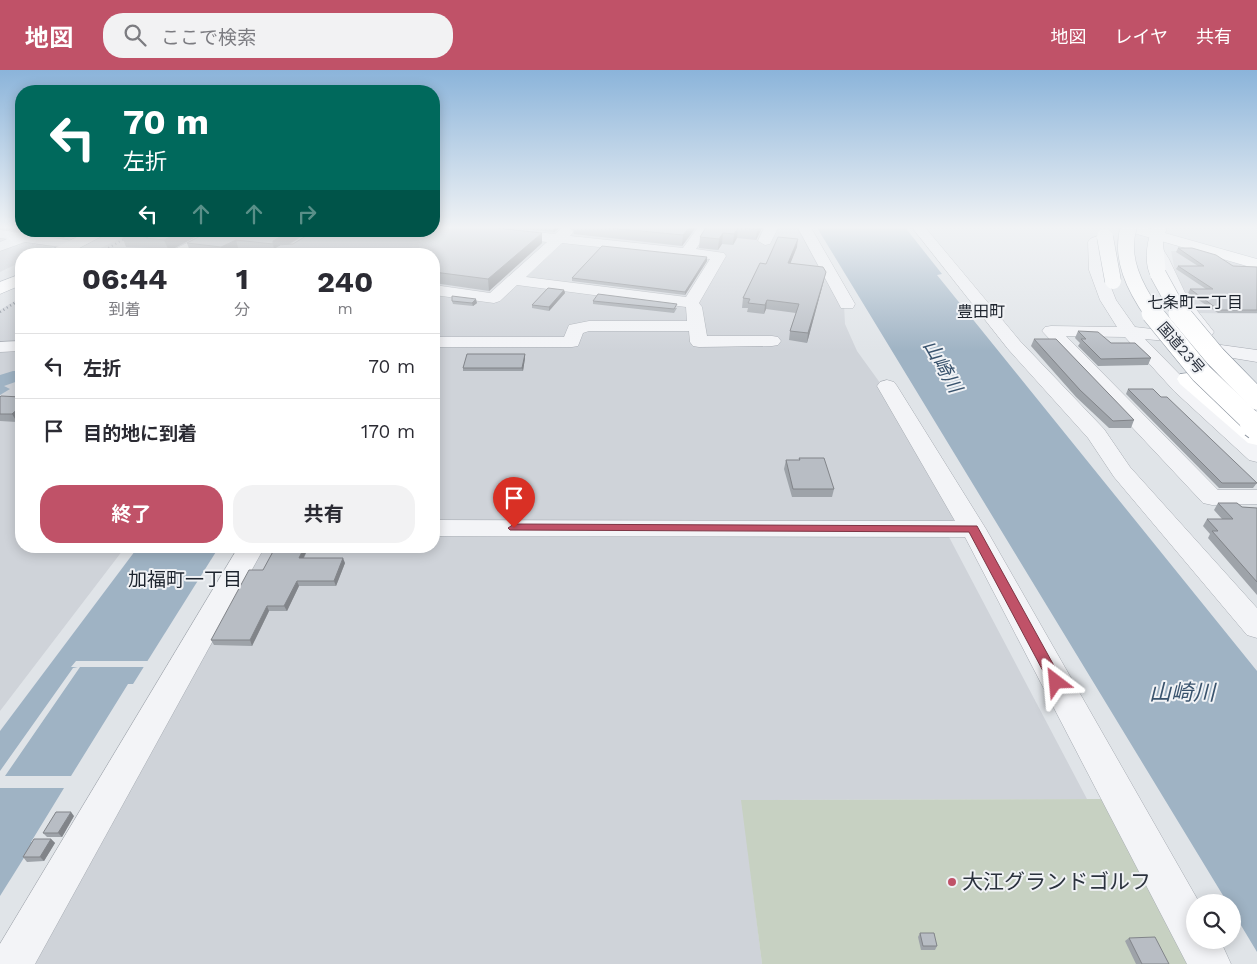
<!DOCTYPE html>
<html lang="ja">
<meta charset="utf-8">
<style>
:root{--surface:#fff;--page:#f2f2f3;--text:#2b2b33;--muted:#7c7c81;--line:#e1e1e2;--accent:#c05268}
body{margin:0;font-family:"Work Sans","Noto Sans JP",sans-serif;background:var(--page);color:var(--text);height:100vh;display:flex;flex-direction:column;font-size:19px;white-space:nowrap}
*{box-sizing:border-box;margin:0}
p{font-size:16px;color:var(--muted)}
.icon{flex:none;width:28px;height:28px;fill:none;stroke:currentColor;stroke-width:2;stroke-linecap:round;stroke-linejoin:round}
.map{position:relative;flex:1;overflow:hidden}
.panel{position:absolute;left:15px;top:178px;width:425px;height:305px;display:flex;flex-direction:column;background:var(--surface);border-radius:20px;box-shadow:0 2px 12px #0003}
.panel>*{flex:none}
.banner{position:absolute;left:15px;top:15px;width:425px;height:152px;border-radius:20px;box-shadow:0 2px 12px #0003;background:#00695c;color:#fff;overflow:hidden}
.fabs{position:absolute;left:1186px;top:824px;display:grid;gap:10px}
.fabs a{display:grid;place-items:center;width:55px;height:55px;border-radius:50%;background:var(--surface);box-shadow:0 2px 12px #0003;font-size:25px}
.pin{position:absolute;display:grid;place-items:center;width:42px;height:42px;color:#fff;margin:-51px -21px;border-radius:50% 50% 50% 0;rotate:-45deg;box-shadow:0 0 5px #0007}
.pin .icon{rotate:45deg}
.me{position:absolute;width:55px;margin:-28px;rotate:331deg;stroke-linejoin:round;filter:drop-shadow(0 0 4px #0008)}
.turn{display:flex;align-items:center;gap:18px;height:105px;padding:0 25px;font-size:22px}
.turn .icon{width:65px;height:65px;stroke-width:2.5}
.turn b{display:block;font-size:35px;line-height:42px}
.lanes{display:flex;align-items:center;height:48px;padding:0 25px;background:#0003;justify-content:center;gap:25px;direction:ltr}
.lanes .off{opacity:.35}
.eta{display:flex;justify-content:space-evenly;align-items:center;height:85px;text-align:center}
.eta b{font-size:30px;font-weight:700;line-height:35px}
.action{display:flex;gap:10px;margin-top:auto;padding:10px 25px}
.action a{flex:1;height:58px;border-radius:20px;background:var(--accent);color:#fff;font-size:20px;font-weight:700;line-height:58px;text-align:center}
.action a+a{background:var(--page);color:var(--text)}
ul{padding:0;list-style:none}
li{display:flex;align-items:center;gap:15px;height:65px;padding:0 25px;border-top:1px solid var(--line)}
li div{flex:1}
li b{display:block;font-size:19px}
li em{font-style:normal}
header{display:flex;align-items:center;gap:30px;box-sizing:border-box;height:70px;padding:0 25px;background:var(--accent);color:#fff}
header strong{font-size:24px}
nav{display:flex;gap:28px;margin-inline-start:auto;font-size:18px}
.search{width:350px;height:45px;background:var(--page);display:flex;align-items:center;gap:12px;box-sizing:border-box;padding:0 18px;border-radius:20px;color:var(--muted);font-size:19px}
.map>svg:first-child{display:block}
</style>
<header>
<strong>地図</strong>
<div class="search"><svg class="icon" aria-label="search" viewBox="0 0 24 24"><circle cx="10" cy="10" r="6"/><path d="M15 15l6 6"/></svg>ここで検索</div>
<nav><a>地図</a><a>レイヤ</a><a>共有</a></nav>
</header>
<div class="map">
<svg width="1257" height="894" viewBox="0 0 1257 894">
<rect width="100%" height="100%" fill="#e0e4e8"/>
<g fill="#cfd3d9">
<path d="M0,156L21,161H86L38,184H21V192L0,202Z"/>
<path d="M434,156H800L844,235L845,254L857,281L883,317L955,448L950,455L434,452V184H89L134,161H434Z"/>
<path d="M1171,181H1207L1257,197V244L1199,243L1184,220L1175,201Z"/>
<path d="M21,227V476H126L0,641V240Z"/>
<path d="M434,465L949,467L1087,729L742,730L762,894H32L263,476H434Z"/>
</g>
<path fill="#c7d1c2" d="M1107,729L1197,894H762L741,730Z"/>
<g fill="#9fb3c4">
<path d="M816,156H904L942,204L937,205L1257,601V882L1233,842L1232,832H1227Z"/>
<path d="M13,301H21V310L4,316L10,319L0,325V305Z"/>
<path d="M138,477H219L0,826V661Z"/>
</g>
<path fill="#e0e4e8" d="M76,591H150L147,597H80L5,706H71L128,614H136L37,771L31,772L64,718H0V701L73,598L78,597H71Z"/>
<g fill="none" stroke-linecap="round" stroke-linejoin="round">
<defs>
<g id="minor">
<path d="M434,156H474L555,164L562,158L567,157L574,161L570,166L683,178L699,156H711L696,179L724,183L726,186L699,233L702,237L707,266H772L778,267L781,271L778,275L772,276L699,277L693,276L690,272L689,261H589L583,263L578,276L572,277H434V267H564L569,255L589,251H687L686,237L517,215L500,231L494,233L434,225V215L490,223L547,172L440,160L435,159ZM562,173L710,189L686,227L526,207Z"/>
<path d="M765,156H779L770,174L765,175L758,171Z"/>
<path d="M797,156H810L855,234L853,238H841L839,234Z"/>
<path d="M911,156H924L1020,271L1104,359L1130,397L1257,538V568L1247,565L1114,407L1088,368L1008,279Z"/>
<path d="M0,160L74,171L79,172L81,175L79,178L74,179L25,172L0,181V172L7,169L0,168Z"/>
<path d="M211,161H229L188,184H169L171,181Z"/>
<path d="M1105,163L1112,167L1102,174L1104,200L1116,230L1135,257L1195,264L1198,268L1195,272L1189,273L1145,269L1188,313L1257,373V392L1249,390L1174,321L1125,267L1066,266L1218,420H1257V434L1212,435L1203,433L1042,261L1045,257L1051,256L1117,257L1100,230L1089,200L1088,172L1090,169Z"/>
<path d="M1156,175L1161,176L1169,189L1188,229L1214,262L1211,266L1205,267L1199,266L1172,229L1149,179L1151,176Z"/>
<path d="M21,271V281L0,282V272Z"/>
<path d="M1221,275L1257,280V292L1215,285L1212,281L1215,277Z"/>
<path d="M887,310L894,312L897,316L986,459L1199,832H1195V870H1220L1231,894H1187L965,467L434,466V450L955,451L877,316L880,312Z"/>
<path d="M239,476H265L35,894H0V874Z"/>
</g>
<g id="major">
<path d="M1118,156H1140L1257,189V199L1120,159Z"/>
<path d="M89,161H108L106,164L68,184H47L49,181Z"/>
<path d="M21,204V215L0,224V212Z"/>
</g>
<g id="highway">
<path d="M1153,156H1167L1163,173L1166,204L1164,208H1152C1143,194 1147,170 1153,156Z"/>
<path d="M1188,303L1196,304L1257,357V375L1248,373L1180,314L1177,309L1180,304Z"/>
</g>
</defs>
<use href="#minor" stroke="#a6abb2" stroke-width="1"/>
<use href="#major" stroke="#a1a9b2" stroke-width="1"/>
<use href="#highway" stroke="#89929d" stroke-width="1"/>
<use href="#minor" fill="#f3f4f7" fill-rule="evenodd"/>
<use href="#major" fill="#fff" fill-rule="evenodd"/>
<use href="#highway" fill="#fff" fill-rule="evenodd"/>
<g stroke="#7c8490" stroke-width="2.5" stroke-dasharray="1 3" stroke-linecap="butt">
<path d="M98,184L138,161"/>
<path d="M0,242L21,229"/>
</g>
<defs>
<g id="highway-bridge-far2">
<path d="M1129,156C1119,188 1135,218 1153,244"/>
<path d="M1105,167L1113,211"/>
<path d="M1158,204L1180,244"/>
</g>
<g id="highway-bridge-far1">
<path d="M1152,243L1201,303L1255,355"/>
<path d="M1179,243L1215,286L1257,329"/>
</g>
<path id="highway-bridge" d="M1253,354L1257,357"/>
</defs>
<use href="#highway-bridge-far2" stroke="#89929d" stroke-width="17" stroke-linecap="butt"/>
<use href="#highway-bridge-far1" stroke="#89929d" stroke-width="22" stroke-linecap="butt"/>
<use href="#highway-bridge" stroke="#89929d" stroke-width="28" stroke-linecap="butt"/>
<use href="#highway-bridge-far2" stroke="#fff" stroke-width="16"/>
<use href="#highway-bridge-far1" stroke="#fff" stroke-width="21"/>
<use href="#highway-bridge" stroke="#fff" stroke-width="26"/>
</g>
<g fill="#9ea3a9">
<path d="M0,156H21V161H78L63,168L0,159Z"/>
<path d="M489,156H565L561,157L554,162Z"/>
<path d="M567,156H697L682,176L574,164L573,159Z"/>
<path d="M707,156H763L756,170L737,168L733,175L722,174L718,180L699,178L700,167Z"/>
<path d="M130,161H207L169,181L150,179V178L126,177L122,166Z"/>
<path d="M210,161H310L289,175L542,173L489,221L434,213V214V184H263L239,181L233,184H191L187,173Z"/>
<path d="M797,177L790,193L824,210L807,273L789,270L790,261L796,243L766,239L764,244L747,242L748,238H742L743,228L766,194Z"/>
<path d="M1178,178L1233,196L1257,197V243H1218L1188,223L1190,219H1206L1176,199L1178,196H1198L1176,182Z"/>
<path d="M707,191L685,225L572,211V208Z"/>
<path d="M564,220L565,223L549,241L532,238V235Z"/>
<path d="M452,231L477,233L473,236L453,234Z"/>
<path d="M593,231L677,238L674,243L593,234Z"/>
<path d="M1078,261L1111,273L1151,288L1148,295L1098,296L1078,276L1080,273L1075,268Z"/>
<path d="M1034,269L1134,350L1131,358H1109L1076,327L1031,276Z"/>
<path d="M525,284V288L523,301H463V298Z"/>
<path d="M1128,319L1257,413L1253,418H1219L1126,324Z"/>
<path d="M0,327H21L17,352L0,351Z"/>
<path d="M799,388L834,419L832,427H792L784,399L786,390H799Z"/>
<path d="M1218,433L1242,437L1257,438V525L1208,468L1210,464L1203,456L1207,449H1222L1214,440Z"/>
<path d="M276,476H309L304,488L345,493L336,516H299L287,541H269L252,576L214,575L211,570L263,500Z"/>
<path d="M74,746L62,767H47L43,763Z"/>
<path d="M51,769L55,773L44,791L27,792L23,787Z"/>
<path d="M920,863L937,876L935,880H921L918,867Z"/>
<path d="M1129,868L1169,894H1136L1125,871Z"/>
</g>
<g fill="#818489">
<path d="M554,156H565L561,157L554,162Z"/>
<path d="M690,156H697L682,176L683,165Z"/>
<path d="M759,156H763L756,170L757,159Z"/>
<path d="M738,158L737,168L733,175L734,164Z"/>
<path d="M60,161H78L63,168Z"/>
<path d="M182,161H207L169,181L164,170Z"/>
<path d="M290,161H310L281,179L280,175H277L279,181L275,184L273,174V171Z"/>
<path d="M542,163V173L489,221L488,209Z"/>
<path d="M723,163L722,174L718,180L719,169Z"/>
<path d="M798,169L797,177L787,202L788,193Z"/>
<path d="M236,170L239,181L233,184H223L221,177Z"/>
<path d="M707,187V191L685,225V222Z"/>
<path d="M826,202L824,210L807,273L808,263Z"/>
<path d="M564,220L565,223L549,241V237Z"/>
<path d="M476,229L477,233L473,236L472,233Z"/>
<path d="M767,230L766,239L764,244L765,235Z"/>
<path d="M525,284V288L523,301L522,298Z"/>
<path d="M21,336V348L17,352L12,344Z"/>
<path d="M305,476H309L301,493L299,488Z"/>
<path d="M343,488L345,493L336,516L334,511Z"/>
<path d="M297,511L299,516L287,541L284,536Z"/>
<path d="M267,536L269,541L252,576L250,570Z"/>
<path d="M71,742L74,746L62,767L58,763Z"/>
<path d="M51,769L55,773L44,791L40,787Z"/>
</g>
<g fill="#b8bdc4" stroke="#818489">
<path d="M434,156H477L542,163L488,209L434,202V184H264L280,175H277L293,174L314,161H434Z"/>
<path d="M589,156H690L683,165Z"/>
<path d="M707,156H759L757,159L738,158L734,164L723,163L719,169L700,167Z"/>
<path d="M130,161H182L164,170L146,168L148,167L122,166Z"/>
<path d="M210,161H290L273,171V174L236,170L221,177L187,173Z"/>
<path d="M778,167L798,169L788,193L823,197L826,202L808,263L790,261L799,234L767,230L765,235L748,233L750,229L743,228L760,193L766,194Z"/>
<path d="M602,176L707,187L685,222L572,208Z"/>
<path d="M1178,178H1192L1216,185L1233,196L1257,197V240H1219L1190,219H1213L1178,196H1204Z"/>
<path d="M548,218L564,220L549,237L532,235Z"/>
<path d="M598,224L677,234L674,239L593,231Z"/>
<path d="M452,226L476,229L472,233L452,231Z"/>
<path d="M1078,261L1098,262L1111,273H1135L1151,288L1101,289L1081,269H1086Z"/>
<path d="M1034,269H1056L1134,350L1113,351L1080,320Z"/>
<path d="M467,284H525L522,298H463Z"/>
<path d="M1128,319H1153L1161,327H1167L1257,413H1222Z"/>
<path d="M1,326L21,327V336L12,344H0V327Z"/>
<path d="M799,388H824L834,419H793L786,390H800Z"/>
<path d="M1218,433H1237L1242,437L1257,438V512L1212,461H1218L1207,449H1233Z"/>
<path d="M276,476H305L299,488H343L334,511H297L284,536H267L250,570H211L249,500H263Z"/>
<path d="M56,742H71L58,763H43Z"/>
<path d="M34,769H51L40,787H23Z"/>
<path d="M920,863H934L937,876H923Z"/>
<path d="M1155,867L1169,894H1142L1129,868Z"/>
</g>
<linearGradient id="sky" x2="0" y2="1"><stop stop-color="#8bb4da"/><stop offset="0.56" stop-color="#f1f3f5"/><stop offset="1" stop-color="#f1f3f5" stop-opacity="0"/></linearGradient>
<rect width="1257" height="281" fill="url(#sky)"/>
<path fill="#c05268" stroke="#7d3544" d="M514,454L977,456L1063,612L1061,616L1056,618L1051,616L969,462L510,460L508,458Z"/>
<circle fill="#c05268" stroke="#f0f2f5" stroke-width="2" cx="952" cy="812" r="5"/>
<g text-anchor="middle" stroke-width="4" stroke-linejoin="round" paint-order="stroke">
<g font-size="15" fill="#2b323e" stroke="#f0f2f5">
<text transform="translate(1181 278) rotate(49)" y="5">国道23号</text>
</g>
<g font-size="16" fill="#1d242e" stroke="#f0f2f5">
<text x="1195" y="238">七条町二丁目</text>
</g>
<g font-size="16" fill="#1d242e" stroke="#f0f2f5">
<text x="981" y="247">豊田町</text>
</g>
<g font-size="19" font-style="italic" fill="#39536d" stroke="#f0f2f5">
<text transform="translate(943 296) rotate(60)" y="7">山崎川</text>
</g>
<g font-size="19" fill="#1d242e" stroke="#f0f2f5">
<text x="185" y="516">加福町一丁目</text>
</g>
<g font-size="21" fill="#2b323e" stroke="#f0f2f5" text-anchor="start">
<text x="962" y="819">大江グランドゴルフ</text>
</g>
<g font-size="22" font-style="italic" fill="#39536d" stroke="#f0f2f5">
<text x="1182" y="630">山崎川</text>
</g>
</g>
</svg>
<div class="fabs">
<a><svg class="icon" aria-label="search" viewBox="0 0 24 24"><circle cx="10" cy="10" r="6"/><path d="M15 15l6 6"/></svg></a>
</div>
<div class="pin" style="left:514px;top:458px;background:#d93025"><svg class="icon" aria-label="arrive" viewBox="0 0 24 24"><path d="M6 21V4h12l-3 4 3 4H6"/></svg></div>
<svg class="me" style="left:1056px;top:612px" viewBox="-20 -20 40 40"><path d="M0-17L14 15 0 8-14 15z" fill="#c05268" stroke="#fff" stroke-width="4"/></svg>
<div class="banner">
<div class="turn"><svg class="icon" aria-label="left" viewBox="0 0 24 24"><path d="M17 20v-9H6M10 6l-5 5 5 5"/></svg><div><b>70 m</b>左折</div></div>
<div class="lanes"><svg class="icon" aria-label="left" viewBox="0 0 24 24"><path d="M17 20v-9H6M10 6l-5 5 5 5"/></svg><svg class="icon off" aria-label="ahead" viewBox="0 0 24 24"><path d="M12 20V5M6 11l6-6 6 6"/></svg><svg class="icon off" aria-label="ahead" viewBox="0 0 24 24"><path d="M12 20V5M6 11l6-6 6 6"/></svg><svg class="icon off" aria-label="right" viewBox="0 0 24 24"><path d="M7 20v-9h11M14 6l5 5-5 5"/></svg></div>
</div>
<section class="panel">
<div class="eta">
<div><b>06:44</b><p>到着</p></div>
<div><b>1</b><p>分</p></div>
<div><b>240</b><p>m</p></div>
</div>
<ul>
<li><svg class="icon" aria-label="left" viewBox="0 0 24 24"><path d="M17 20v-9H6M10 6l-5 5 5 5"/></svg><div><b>左折</b></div><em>70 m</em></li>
<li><svg class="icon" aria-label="arrive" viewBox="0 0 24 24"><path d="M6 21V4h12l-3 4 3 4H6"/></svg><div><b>目的地に到着</b></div><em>170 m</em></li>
</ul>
<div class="action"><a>終了</a><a>共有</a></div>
</section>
</div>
